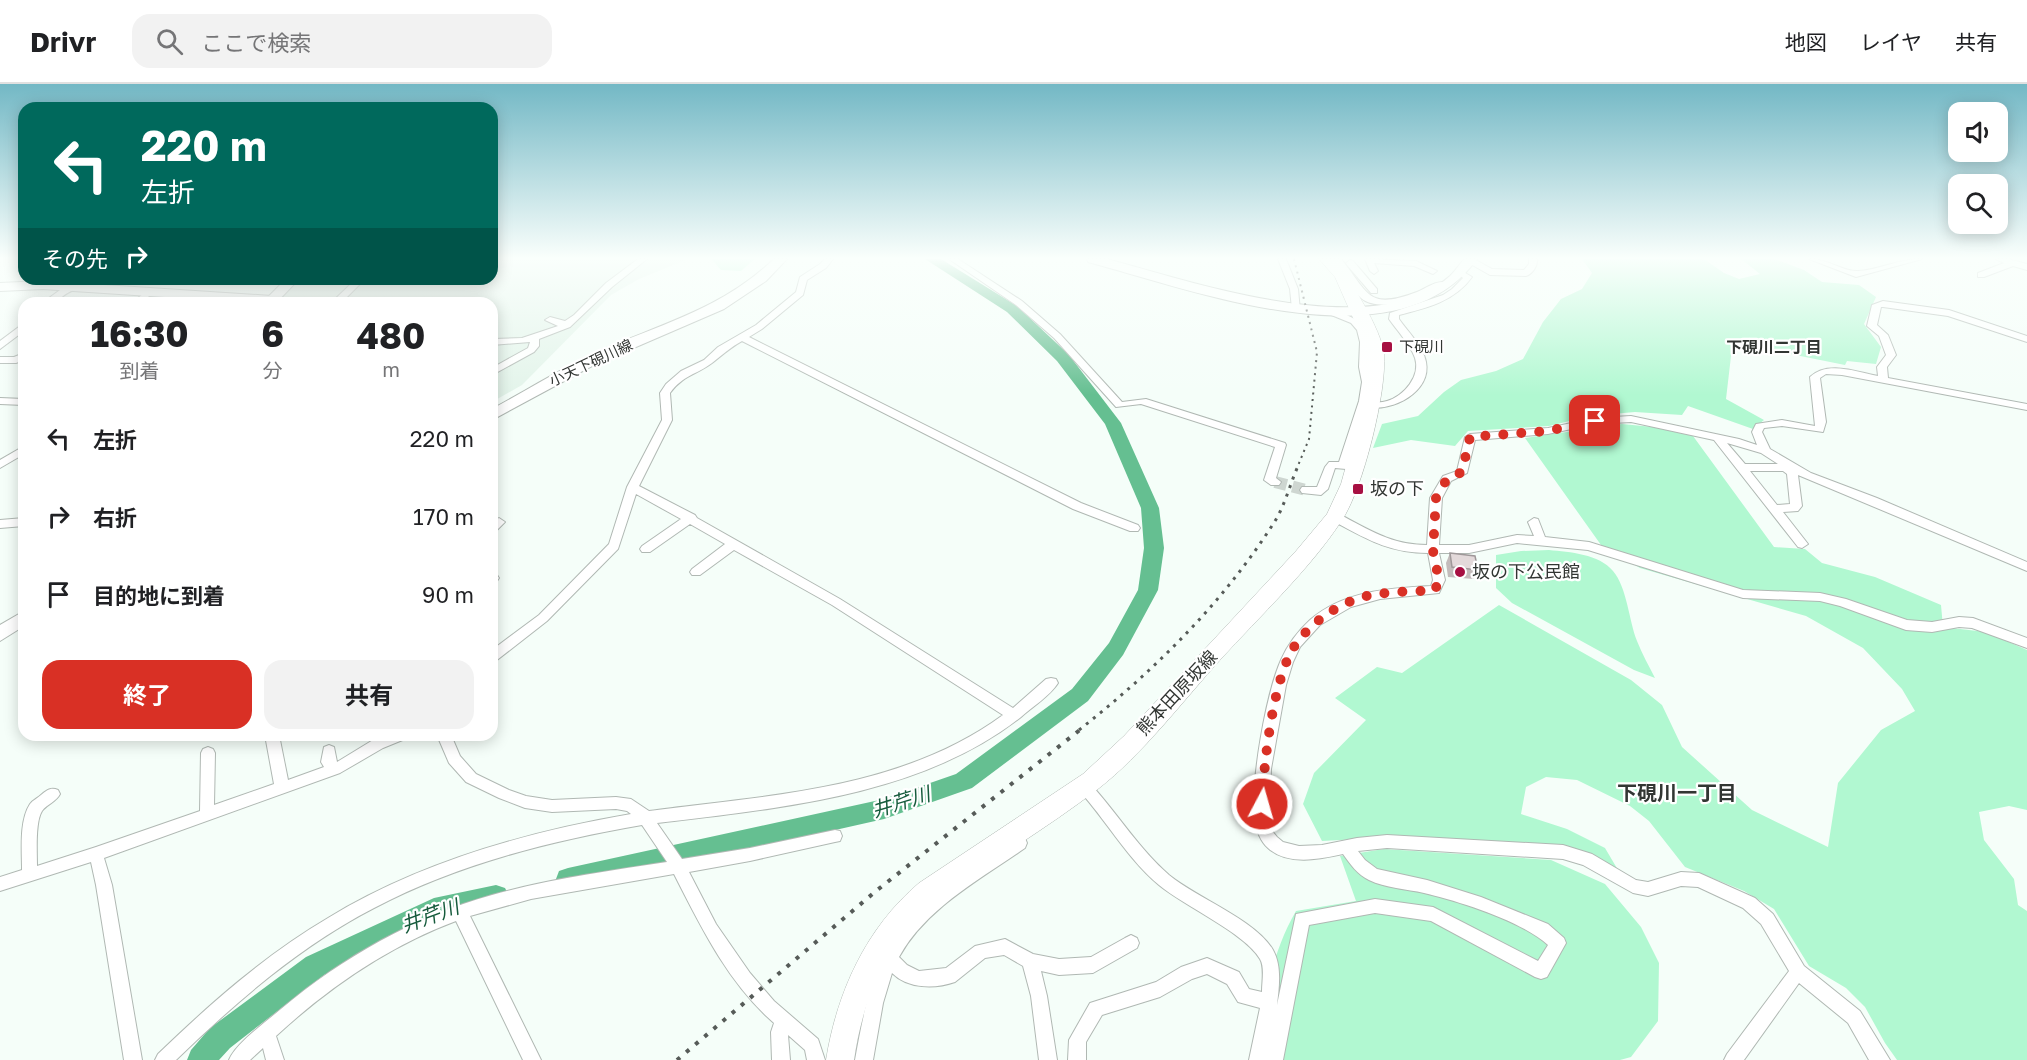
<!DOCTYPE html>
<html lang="ja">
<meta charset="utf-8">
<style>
:root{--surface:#fff;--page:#f2f2f2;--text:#202124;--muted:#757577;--line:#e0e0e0;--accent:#d93025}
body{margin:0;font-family:"Golos Text","Noto Sans JP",sans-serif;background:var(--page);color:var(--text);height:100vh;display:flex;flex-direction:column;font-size:22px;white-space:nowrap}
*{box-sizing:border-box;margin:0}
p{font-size:20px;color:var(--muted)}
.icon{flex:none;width:33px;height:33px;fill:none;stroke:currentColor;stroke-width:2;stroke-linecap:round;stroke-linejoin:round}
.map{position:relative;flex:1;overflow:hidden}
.sheet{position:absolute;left:18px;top:213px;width:480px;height:444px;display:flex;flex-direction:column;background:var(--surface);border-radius:18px;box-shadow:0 3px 15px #0003}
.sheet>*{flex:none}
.banner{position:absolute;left:18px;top:18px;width:480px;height:183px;border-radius:18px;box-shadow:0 3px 15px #0003;background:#00695c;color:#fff;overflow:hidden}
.fabs{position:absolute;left:1948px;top:18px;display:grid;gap:12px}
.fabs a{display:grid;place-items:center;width:60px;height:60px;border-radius:12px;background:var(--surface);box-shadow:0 3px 15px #0003;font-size:30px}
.pin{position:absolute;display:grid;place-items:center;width:51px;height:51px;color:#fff;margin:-26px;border-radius:12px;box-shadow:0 3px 9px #0006}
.me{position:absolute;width:66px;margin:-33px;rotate:6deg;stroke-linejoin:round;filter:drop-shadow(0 0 4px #0008)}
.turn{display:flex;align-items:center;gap:21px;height:126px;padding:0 24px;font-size:27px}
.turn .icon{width:78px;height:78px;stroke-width:2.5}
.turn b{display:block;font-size:42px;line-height:51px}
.then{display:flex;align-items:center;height:57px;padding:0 24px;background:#0003;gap:12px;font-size:22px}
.eta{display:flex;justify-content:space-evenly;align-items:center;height:102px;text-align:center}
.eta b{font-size:36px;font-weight:700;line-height:42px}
.action{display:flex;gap:12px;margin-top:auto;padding:12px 24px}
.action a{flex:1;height:69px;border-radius:18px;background:var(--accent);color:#fff;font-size:24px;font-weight:700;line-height:69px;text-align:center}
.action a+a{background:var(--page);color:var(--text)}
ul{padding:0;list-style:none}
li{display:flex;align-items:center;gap:18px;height:78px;padding:0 24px}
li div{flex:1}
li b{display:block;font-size:22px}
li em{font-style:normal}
header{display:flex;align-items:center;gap:36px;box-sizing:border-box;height:84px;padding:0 30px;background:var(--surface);border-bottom:2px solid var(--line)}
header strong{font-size:28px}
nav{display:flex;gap:33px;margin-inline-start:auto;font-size:21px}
.search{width:420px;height:54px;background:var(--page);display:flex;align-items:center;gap:15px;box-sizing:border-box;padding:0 21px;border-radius:18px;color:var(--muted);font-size:22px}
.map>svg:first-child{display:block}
</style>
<header>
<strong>Drivr</strong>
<div class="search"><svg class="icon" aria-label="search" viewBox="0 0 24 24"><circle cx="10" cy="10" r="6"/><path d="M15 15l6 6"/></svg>ここで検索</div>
<nav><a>地図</a><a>レイヤ</a><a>共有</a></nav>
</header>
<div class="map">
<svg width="2027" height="976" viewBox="0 0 2027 976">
<rect width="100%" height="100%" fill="#f5fef9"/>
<path fill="#e3f4ea" d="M492,175H688L639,195L611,211L522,301L492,318V219H275L299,195H492Z"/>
<g fill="#b1f8d1">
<path d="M711,175H755L741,187L721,186Z"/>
<path d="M1582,175H1704L1724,189L1739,195L1760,190L1741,175H1775L1804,186L1822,198L1859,201L1876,213L1864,240L1881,263L1876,280L1847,277L1845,281L1765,265L1733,255L1726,315L1764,336L1753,345L1688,322L1682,331L1635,328L1590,332L1549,342L1468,347L1455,362L1411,356L1373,364L1382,340L1418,332L1444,308L1461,296L1496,287L1523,275L1543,238L1561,215L1582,205L1592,189Z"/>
<path d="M1622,340L1653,343L1693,352L1774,463L1805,465L1822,479L1875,493L1941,521L1943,543L1986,548L2027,566V726L2009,722L1979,728L1984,756L2014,795L2018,821L2027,827V976H1897L1885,959L1865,923L1846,904L1809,882L1774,825L1744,807L1685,783L1649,737L1630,722L1577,696L1546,693L1526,703L1521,730L1567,745L1605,764L1618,786L1593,773L1398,753L1322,757L1303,720L1314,689L1366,636L1335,614L1377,583L1402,589L1499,521L1631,596L1662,621L1682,663L1752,726L1828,763L1838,699L1881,646L1915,627L1902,605L1863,564L1806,532L1640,484L1601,461L1525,354Z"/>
<path d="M1549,466C1570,468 1599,470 1613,487C1627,503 1629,537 1637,557C1642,570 1649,582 1655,594L1634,586L1512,519L1496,504V471L1521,467Z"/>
<path d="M1384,765L1551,776L1605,800L1641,843L1659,879L1658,937L1631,973L1620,976H1251C1263,927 1270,871 1296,827L1356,817L1340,772Z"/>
</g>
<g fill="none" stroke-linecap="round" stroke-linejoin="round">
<g fill="#65bf91" fill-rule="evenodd">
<path d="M925,175H941L1017,222L1069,271L1121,339L1159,424L1164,464L1158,506L1123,571L1088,617L972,704L884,735L568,806L559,803L556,795L559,787L568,784L884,715L956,690L1072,605L1109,559L1138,506L1144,464L1141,424L1105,340L1057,277L1007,228Z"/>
<path d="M496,801L505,804L509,812L505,820L437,837L324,891L230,964L219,976H187L191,966L210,944L306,873L434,814Z"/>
</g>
<path stroke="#ced6d1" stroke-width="12" stroke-dasharray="12 6" stroke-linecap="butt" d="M1275,398L1306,406"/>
<defs>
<g id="minor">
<path d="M638,175H647L612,203L570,243L539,255V262L534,268L492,291V284L528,264L530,258L492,261V255L522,254L558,242L545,236L550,233L565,237L574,231L606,199Z"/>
<path d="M825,175H833L826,184L807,196L803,211L762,245L749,253L1081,419L1138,441L1140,444L1138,447H1130L1073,425L742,257C731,263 722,271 712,279C696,291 683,291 670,309L672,336L639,402L695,431L697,434L840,515L1013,624L1046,595L1051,594L1056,595L1058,599C1050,612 1032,623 1021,633C921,712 780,724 657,739L682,775L750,764L835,746L840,747L842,752L840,757L835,758L750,777L689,788L716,840L750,889L774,917L818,955L825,976H807L805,966L788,951L790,976H772L771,948L774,939C728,899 701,843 674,790L531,815L470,832L541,976H523L456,837C389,862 328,904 276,952L284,976H266L263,964L250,976H229C236,959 266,938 281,925C343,873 414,833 492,811C549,795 608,787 667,778L642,741C550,757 458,780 374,824C300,862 236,918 176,976H155L158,970C210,920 265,871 328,834C420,778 526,748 631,730L627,727L616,725L552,728L525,724L499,714L466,698L449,679L437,651H451L460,672L476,690L509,706L526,712L552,716L616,713L631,715L649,727C769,711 901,706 1003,631L832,521L734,466L700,491H692L690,488L692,485L725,460L690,440L650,468H642L640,465L642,462L681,435L636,410L618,465L547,537L497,576L492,578V566L539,531L609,460L627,403L662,336L660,309L666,300L681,287L704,276L718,263L756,241L796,208L800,193L820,180Z"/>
<path d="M949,175H958L1022,217L1060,250L1122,318L1146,315L1285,359L1286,361L1276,394L1281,398L1279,401H1271L1264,396L1275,363L1141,320L1116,323L1054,254L1016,221Z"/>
<path d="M1278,175H1286L1298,205L1300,227L1297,228L1292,225L1290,205Z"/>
<path d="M1333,175H1341C1369,209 1367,227 1417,208C1426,204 1435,197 1444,198L1445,200C1429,214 1379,230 1361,214C1349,204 1342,187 1333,175Z"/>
<path d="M1365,175L1416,177L1437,187L1433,190L1414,182L1374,179L1378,187L1374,190L1370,187Z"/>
<path d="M1467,175H1474L1492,185L1524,186L1529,180V175H1537C1538,181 1533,190 1526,192L1490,191L1467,178Z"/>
<path d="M1809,175C1827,174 1843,188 1858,187C1880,186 1900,174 1922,175L1856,193Z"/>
<path d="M1996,175H2008L2027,180V186L2013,182L1984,193H1978V189L2004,179Z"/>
<path d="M1350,176L1353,177L1377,205V209H1371L1347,181L1346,179Z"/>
<path d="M1462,187L1472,193C1455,217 1427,224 1399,231V235C1408,248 1423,262 1426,278C1432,308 1392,328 1367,323L1358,354L1365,357L1364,359L1356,361L1346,385L1335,384L1328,405L1321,411L1302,409L1300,406L1302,403H1317L1325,383L1329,378H1339L1359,317L1362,298L1359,283L1360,258L1357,246L1351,239L1324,228V224C1330,223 1335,226 1342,229C1372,241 1368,252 1369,281C1370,297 1372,301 1369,319C1375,318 1381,319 1387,317C1404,312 1421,292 1415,274C1410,260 1398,248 1389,235L1390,229L1443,211L1452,205L1463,194L1458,190Z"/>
<path d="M82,195H92L80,205C64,206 62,219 42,219L67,201L74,202Z"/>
<path d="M356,195H365L341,219H331Z"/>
<path d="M150,204L154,207L142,219H132Z"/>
<path d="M272,213L308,216L313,219L269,218L267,216Z"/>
<path d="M1883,217L1949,226L2027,252V258L1948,232L1883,223H1881L1877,241L1888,251L1896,271L1887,283L1888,294L2027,320V326L1842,291L1826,290L1820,294L1826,338L1823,348L1782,342L1764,344L1762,348L1770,365L1811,389L1877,414L2027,478V487L1798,391L1802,422L1798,427L1783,428L1808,460L1802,464L1798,463L1714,356L1631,338L1595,340L1548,350L1475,356L1467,389L1451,397L1442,414L1439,461H1469L1517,451L1534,452L1528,438L1534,434L1538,435L1545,453L1589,458L1743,506L1820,509L1846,515L1907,536L1932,538L1959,533L1973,534L2027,554V564L1972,544L1959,543L1932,548L1906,546L1840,522L1820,517L1743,514L1588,466L1517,459L1469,469H1439L1445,496L1439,509L1380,515L1351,523L1320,541L1300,563L1293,578L1286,601L1271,685L1269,737L1272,747L1277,753L1283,758L1299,762L1322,761L1357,754L1387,751L1563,761L1592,770L1636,796L1648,798L1681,788L1699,789L1755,814L1773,830L1804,882L1860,927L1890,976H1869L1848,939L1799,899L1744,976H1724L1727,970L1789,887L1761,840L1743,824L1698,803L1681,802L1648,812L1633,809L1583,781L1563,775L1387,764L1358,767L1365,776L1377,785L1427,796L1481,813L1548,840L1564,854L1566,859L1547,893L1541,895L1535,893L1431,837L1375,829L1309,841L1283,976H1249L1260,924L1238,918L1227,900L1207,890L1192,895L1160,913L1102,931L1086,958V976H1068L1069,956L1090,919L1156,898L1181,883L1207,874L1239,888L1249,905L1262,908V907C1262,897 1265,883 1260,875C1245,849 1184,822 1159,801C1129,776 1109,741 1084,712L1082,708L1084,704L1089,702L1094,704C1119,732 1140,766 1169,791C1197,814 1256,836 1273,866C1282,882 1279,903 1277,921L1296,830L1375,815L1433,823L1538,877L1548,861C1522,837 1458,817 1424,809C1407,805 1385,804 1369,796C1358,791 1350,780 1343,770C1320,775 1288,782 1268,764C1261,758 1256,746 1255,736C1250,700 1266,610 1281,576C1288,560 1298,547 1310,536C1343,507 1389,504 1431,502L1433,496L1428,469C1388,469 1365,454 1331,436L1329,433L1335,429L1339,430C1369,446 1392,461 1427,461L1430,414L1443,392L1457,387L1465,353L1470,350L1548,344L1595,334L1631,332L1739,355L1757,361L1752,348L1756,340L1782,336L1815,342L1810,293C1827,276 1857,288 1878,292L1877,283L1886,271L1879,252L1867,242L1872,221ZM1727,359L1761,369L1778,380H1745ZM1750,387H1783L1787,390L1790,420L1777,421Z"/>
<path d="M24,239V247L0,265V257Z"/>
<path d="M24,269V276L16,279H0V273H14Z"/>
<path d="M0,314L24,315V321L0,320Z"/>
<path d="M24,362V370L0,384V376Z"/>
<path d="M24,434V442L0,444V436Z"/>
<path d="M499,434L505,438L496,447L492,448V438Z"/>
<path d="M492,490L497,491L499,494L497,497L492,498Z"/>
<path d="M265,651H279L288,696L324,683L321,678L324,663L329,661L334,663L337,678L373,656L385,651H407L405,655L383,664L340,689L104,774L112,801L142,976H124L96,801L91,778L0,807V793L22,786C22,766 19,737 30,720C33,716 38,714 41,711C47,706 51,703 58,706L60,710C56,718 47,720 42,727C35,738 37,768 37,782L96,763L200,727L201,669L203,665L208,663L213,665L215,669L214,721L274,700Z"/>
<path d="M1020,752L1025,754L1027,759L1025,764C981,795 926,824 899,873L907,881L919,887L946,884L975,862L1005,855L1033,870L1059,875L1091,873L1125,854L1131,851L1137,854L1139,859L1137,864L1093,889L1059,891L1041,887L1047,912L1057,976H1039L1031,912L1023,882L1004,871L985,874L955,898C935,905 908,905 892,889L883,919L873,976H855C872,879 886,842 970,785C985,775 1002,759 1020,752Z"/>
</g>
<g id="tertiary">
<path d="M286,195H299L276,219H268L266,216L268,213Z"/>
<path d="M24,527V542L0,557V541Z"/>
</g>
<g id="secondary">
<path d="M774,175H787L766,197L724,225L592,282L492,336V325C527,306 561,285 597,268C661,240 722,225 774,175Z"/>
<path d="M1087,175H1107C1194,198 1373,261 1450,192C1455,187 1460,180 1464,175H1477C1398,285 1194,206 1088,178Z"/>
<path d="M43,197L272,212L279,216L276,219H256L43,205L0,207V199Z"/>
</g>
<path id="primary" d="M1319,175H1333C1349,192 1382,247 1384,270C1387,307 1363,405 1342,436C1311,484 1259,533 1220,576C1182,618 1143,670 1098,705C1047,744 990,778 937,815C888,858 863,912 854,976H826C837,908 866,844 919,799L1083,690L1124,652L1296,467L1327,430L1341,400L1363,321L1367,302L1368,268L1335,193Z"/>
</defs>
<use href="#minor" stroke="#b0b8b3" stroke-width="2"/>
<use href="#tertiary" stroke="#b0b8b3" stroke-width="2"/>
<use href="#secondary" stroke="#b0b8b3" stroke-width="2"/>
<use href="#primary" stroke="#b0b8b3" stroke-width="1"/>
<use href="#minor" fill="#fff" fill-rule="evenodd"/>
<use href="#tertiary" fill="#fff" fill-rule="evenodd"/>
<use href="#secondary" fill="#fff" fill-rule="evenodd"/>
<use href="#primary" fill="#fff" fill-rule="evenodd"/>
<path stroke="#565b58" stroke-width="2" stroke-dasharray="2 4.5" stroke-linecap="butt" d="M1294,175L1317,268L1309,355L1297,384"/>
<path stroke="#565b58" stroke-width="3" stroke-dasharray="3 6" stroke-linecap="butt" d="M1079,646C1154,587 1224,518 1275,437C1285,421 1290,400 1298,382"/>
<path stroke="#565b58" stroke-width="4" stroke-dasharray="4 8" stroke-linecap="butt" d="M677,976L876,807L1081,645"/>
</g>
<path fill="#c3bbbb" d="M1450,469L1478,486L1474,495L1448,493L1446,479Z"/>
<path fill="#e3d9da" stroke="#9f9899" stroke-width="1.5" d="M1450,469L1475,472L1478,486L1452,483Z"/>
<linearGradient id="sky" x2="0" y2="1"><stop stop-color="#73b8c5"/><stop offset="0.56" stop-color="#fafffc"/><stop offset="1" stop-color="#fafffc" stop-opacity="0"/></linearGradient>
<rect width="2027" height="311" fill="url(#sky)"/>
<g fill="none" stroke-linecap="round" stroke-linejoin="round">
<path stroke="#d93025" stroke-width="10" stroke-dasharray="0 18" d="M1262,720C1264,678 1272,609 1289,572C1302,544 1337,519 1367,512C1389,507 1413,508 1435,506L1439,496L1433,467L1436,414L1447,395L1462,388L1470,353L1548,347L1595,337"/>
</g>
<g fill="#a71042" stroke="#fff" stroke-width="2">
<rect x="1381" y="257" width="12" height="12" rx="3"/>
<rect x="1352" y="399" width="12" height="12" rx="3"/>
<circle cx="1460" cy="488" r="6"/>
</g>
<g text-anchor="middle" stroke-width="4.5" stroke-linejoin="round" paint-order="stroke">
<g font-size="15" fill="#323633" stroke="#fff" text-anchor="start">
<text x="1399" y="268">下硯川</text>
</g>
<g font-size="15" fill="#323633" stroke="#fff">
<text transform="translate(591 279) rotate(-25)" y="5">小天下硯川線</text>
</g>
<g font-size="16" font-weight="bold" fill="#323633" stroke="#fff">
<text x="1774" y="269">下硯川二丁目</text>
</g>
<g font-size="18" fill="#323633" stroke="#fff" text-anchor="start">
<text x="1370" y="411">坂の下</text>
<text x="1472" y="494">坂の下公民館</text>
</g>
<g font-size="18" fill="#323633" stroke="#fff">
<text transform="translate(1177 609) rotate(-47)" y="6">熊本田原坂線</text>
</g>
<g font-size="20" font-weight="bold" fill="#323633" stroke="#fff">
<text x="1677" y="716">下硯川一丁目</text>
</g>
<g font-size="20" font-style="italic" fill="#165b3c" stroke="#fff">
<text transform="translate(901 718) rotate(-17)" y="7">井芹川</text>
<text transform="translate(430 832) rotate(-20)" y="7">井芹川</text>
</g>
</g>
</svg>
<div class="fabs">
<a><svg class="icon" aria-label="sound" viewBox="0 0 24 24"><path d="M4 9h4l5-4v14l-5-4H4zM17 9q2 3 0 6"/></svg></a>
<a><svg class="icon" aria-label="search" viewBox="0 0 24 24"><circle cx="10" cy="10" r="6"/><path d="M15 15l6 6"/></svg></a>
</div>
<div class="pin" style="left:1595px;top:337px;background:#d93025"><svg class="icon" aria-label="arrive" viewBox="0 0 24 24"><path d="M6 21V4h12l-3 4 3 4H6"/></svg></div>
<svg class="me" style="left:1262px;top:720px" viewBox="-20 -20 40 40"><circle r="17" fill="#d93025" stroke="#fff" stroke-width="3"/><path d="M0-11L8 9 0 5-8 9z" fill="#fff"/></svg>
<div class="banner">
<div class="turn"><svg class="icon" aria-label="left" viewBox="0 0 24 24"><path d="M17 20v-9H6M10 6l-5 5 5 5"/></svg><div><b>220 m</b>左折</div></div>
<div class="then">その先<svg class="icon" aria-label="right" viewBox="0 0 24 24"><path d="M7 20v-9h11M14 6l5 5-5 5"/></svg></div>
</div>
<section class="sheet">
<div class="eta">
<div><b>16:30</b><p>到着</p></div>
<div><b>6</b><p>分</p></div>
<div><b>480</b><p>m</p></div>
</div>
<ul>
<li><svg class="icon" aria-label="left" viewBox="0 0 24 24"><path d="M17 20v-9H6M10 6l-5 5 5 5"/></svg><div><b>左折</b></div><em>220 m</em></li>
<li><svg class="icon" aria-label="right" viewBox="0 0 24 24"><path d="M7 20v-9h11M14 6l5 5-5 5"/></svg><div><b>右折</b></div><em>170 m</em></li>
<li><svg class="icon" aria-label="arrive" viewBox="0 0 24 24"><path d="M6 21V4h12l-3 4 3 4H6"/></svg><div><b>目的地に到着</b></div><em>90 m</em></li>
</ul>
<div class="action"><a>終了</a><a>共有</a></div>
</section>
</div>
